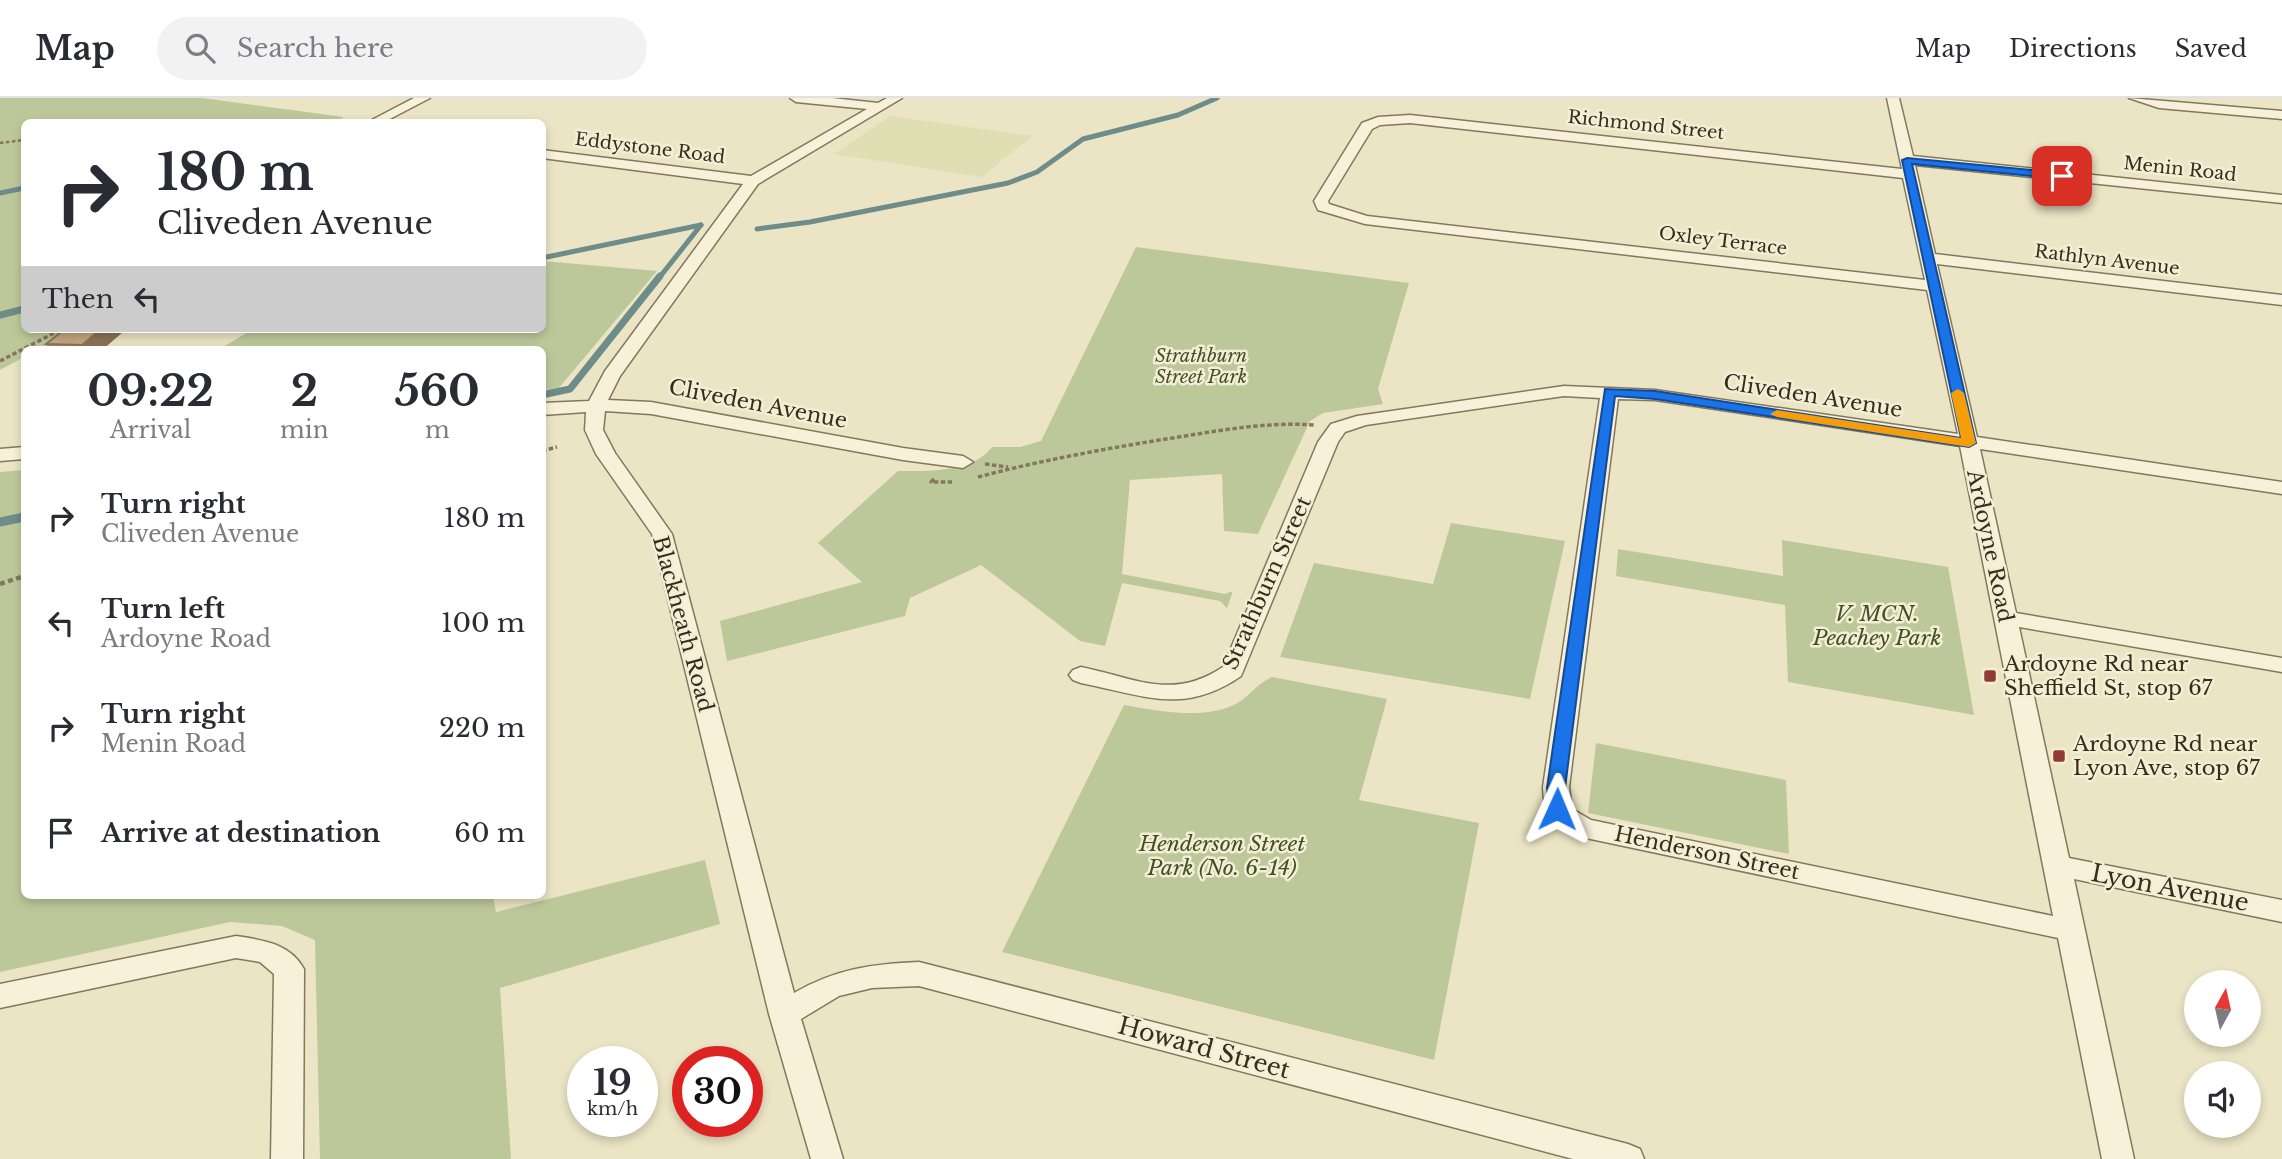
<!DOCTYPE html>
<style>
:root{--surface:#fff;--page:#f2f2f3;--text:#2b2b33;--muted:#7c7c81;--line:#e1e1e2}
body{margin:0;font-family:"Libre Baskerville",serif;background:var(--page);color:var(--text);height:100vh;display:flex;flex-direction:column;font-size:26px;white-space:nowrap}
*{box-sizing:border-box;margin:0}
p{font-size:23px;color:var(--muted)}
.icon{flex:none;width:38px;height:38px;fill:none;stroke:currentColor;stroke-width:2;stroke-linecap:round;stroke-linejoin:round}
.map{position:relative;flex:1;overflow:hidden}
.sheet{position:absolute;left:21px;top:248px;width:525px;height:553px;display:flex;flex-direction:column;background:var(--surface);border-radius:10px;box-shadow:0 4px 10px #0003}
.sheet>*{flex:none}
.guide{position:absolute;left:21px;top:21px;width:525px;height:214px;border-radius:10px;box-shadow:0 4px 10px #0003;background:#fff;color:var(--text);overflow:hidden}
.needle{width:46px;rotate:8deg}
.controls{position:absolute;left:2184px;top:872px;display:grid;gap:14px}
.controls a{display:grid;place-items:center;width:77px;height:77px;border-radius:50%;background:var(--surface);box-shadow:0 4px 10px #0003;font-size:35px}
.speed{position:absolute;left:567px;top:948px;display:flex;gap:14px;font-size:35px;font-weight:700;text-align:center}
.speed>*{display:grid;place-content:center;width:91px;height:91px;border-radius:50%;background:var(--surface);box-shadow:0 4px 10px #0003;line-height:1}
.speed small{font-size:18px;font-weight:400}
.speed .limit{border:10px solid #d22;background:#fff;color:#111}
.pin{position:absolute;display:grid;place-items:center;width:60px;height:60px;color:#fff;margin:-30px;border-radius:14px;box-shadow:0 4px 10px #0006}
.me{position:absolute;width:77px;margin:-38px;rotate:1deg;stroke-linejoin:round;filter:drop-shadow(0 0 5px #0008)}
.turn{display:flex;align-items:center;gap:24px;height:147px;padding:0 21px;font-size:32px}
.turn .icon{width:91px;height:91px;stroke-width:2.5}
.turn b{display:block;font-size:49px;line-height:60px}
.then{display:flex;align-items:center;height:66px;padding:0 21px;background:#0003;gap:14px;font-size:26px}
.eta{display:flex;justify-content:space-evenly;align-items:center;height:119px;text-align:center}
.eta b{font-size:42px;font-weight:700;line-height:49px}
ul{padding:0;list-style:none}
li{display:flex;align-items:center;gap:21px;height:105px;padding:0 21px}
li div{flex:1}
li b{display:block;font-size:26px}
li em{font-style:normal}
header{display:flex;align-items:center;gap:42px;box-sizing:border-box;height:98px;padding:0 35px;background:var(--surface);border-bottom:2px solid var(--line)}
header strong{font-size:33px}
nav{display:flex;gap:38px;margin-inline-start:auto;font-size:24px}
.search{width:490px;height:63px;background:var(--page);display:flex;align-items:center;gap:18px;box-sizing:border-box;padding:0 24px;border-radius:38px;color:var(--muted);font-size:26px}
.map>svg:first-child{display:block}
</style>
<header>
<strong>Map</strong>
<div class="search"><svg class="icon" aria-label="search" viewBox="0 0 24 24"><circle cx="10" cy="10" r="6"/><path d="M15 15l6 6"/></svg>Search here</div>
<nav><a>Map</a><a>Directions</a><a>Saved</a></nav>
</header>
<div class="map">
<svg width="2282" height="1061" viewBox="0 0 2282 1061">
<rect width="100%" height="100%" fill="#ebe5c5"/>
<path fill="#e0deb3" d="M890,18L1032,38L982,79L834,56Z"/>
<g fill="#bdc89a">
<path d="M0,0H202L344,19L334,24H24V231H76L37,252H24V259L0,272Z"/>
<path d="M1136,149L1409,185L1378,291L1383,306L1323,315L1310,323L1258,436L1224,433L1222,376L1130,382L1122,476L1225,496L1233,493L1227,510L1220,503L1122,485L1105,548L1080,543L981,467L910,500L905,518L727,563L720,523L862,484L818,445L898,373C927,373 973,375 992,349H1020L1041,343Z"/>
<path d="M543,163L657,173L558,291L543,292L542,252H218L253,231H542Z"/>
<path d="M24,372V798H493L496,814L705,762L720,826L500,890L511,1061H320L315,842L282,828L230,824L0,874V374Z"/>
<path d="M1451,425L1565,443L1530,601L1280,559L1314,465L1433,486Z"/>
<path d="M1782,442L1948,469L1974,617L1788,584L1785,507L1616,478L1618,451L1783,478Z"/>
<path d="M1272,579L1387,601L1359,702L1479,725L1434,962L1002,854L1124,607C1159,613 1211,624 1242,602C1254,593 1256,587 1272,579Z"/>
<path d="M1596,645L1786,682L1789,756L1588,715Z"/>
</g>
<g fill="none" stroke-linecap="round" stroke-linejoin="round">
<g stroke="#6e8c89" stroke-width="5">
<path d="M0,95L24,90"/>
<path d="M757,131L810,124L1008,85L1037,74L1083,41L1178,17L1217,0"/>
<path d="M542,160L701,127"/>
<path d="M659,180L701,127"/>
</g>
<g stroke="#6e8c89" stroke-width="7">
<path d="M0,217L24,211"/>
<path d="M542,297L570,291L660,178"/>
</g>
<path stroke="#6e8c89" stroke-width="9" d="M0,424L24,419"/>
<defs>
<g id="street">
<path d="M414,0H430L384,24H368Z"/>
<path d="M790,0H832L878,5L887,0H902L758,86L620,278L608,302L651,304L903,350L963,358L973,364L963,370L903,362L651,316L605,313L603,332L615,355L672,436L794,895C836,871 871,866 919,864L1628,1046L1640,1051L1644,1061H1573L919,888L872,890L839,898L801,921L843,1061H811L769,916L652,436L596,356L585,332L586,314L542,317V305L589,303L605,273L743,86L542,60V52L751,78L867,11L796,4Z"/>
<path d="M1887,0H1899L1913,58L2282,97V105L1915,67L1935,156L2282,197V207L1937,166L1977,339L2282,384V396L1980,351L2016,515L2282,560V574L2019,529L2069,760L2282,802V824L2074,781L2134,1061H2102L2058,840L1586,740C1556,730 1544,722 1543,689L1600,300L1564,298L1366,327L1345,334L1338,344L1241,578C1183,618 1143,597 1081,585L1073,582L1069,577L1073,572L1081,569C1135,580 1172,603 1223,569L1318,344L1331,326L1357,318L1564,288L1655,292L1958,336L1927,192L1365,126L1318,112L1314,103L1362,25L1378,19L1410,17L1902,71ZM1410,25L1903,80L1925,182L1367,118L1329,106L1328,103L1372,31L1380,27ZM1618,301L1655,302L1960,348L2053,818L1591,722L1572,711L1569,689Z"/>
<path d="M2129,0L2282,13V21L2159,10Z"/>
<path d="M24,349V361L0,363V351Z"/>
<path d="M236,838C262,842 290,845 304,871L303,1061H271L274,876L260,864L236,860L0,910V886Z"/>
</g>
</defs>
<use href="#street" stroke="#84775d" stroke-width="3"/>
<path stroke="#84775d" stroke-width="2.5" stroke-dasharray="3.5 2.5" stroke-linecap="butt" d="M0,45L24,42"/>
<g stroke="#84775d" stroke-width="3.5" stroke-dasharray="4.5 2.5" stroke-linecap="butt">
<path d="M0,263L62,231"/>
<path d="M542,353L557,349"/>
<path d="M985,366L1008,369"/>
<path d="M978,379C1046,361 1115,349 1185,338C1228,331 1270,324 1314,327"/>
<path d="M934,381L931,384H952"/>
</g>
<path stroke="#84775d" stroke-width="4.5" stroke-dasharray="5 3.5" stroke-linecap="butt" d="M0,486L24,478"/>
<use href="#street" fill="#f6f1d8" fill-rule="evenodd"/>
</g>
<path fill="#aa8f6c" d="M124,233L102,252H48L46,246Z"/>
<path fill="#8b7458" d="M101,231H123L124,233L102,252H85L82,247Z"/>
<path fill="#c6a67e" stroke="#8b7458" stroke-width="2" d="M65,231H101L82,247L46,246Z"/>
<path fill="#1a73e8" stroke="#114b97" stroke-width="2" d="M1907,60L2062,75L2067,78L2062,81L1912,66L1976,345L1969,349L1655,301L1615,298L1565,690L1566,711L1563,715H1550L1547,690L1605,291L1655,293L1961,340L1902,62Z"/>
<path fill="#f59e0b" d="M1958,291L1964,295L1976,345L1969,349L1777,319L1770,316L1777,312L1961,340L1951,295Z"/>
<g fill="#8f3d31" stroke="#f3eed4" stroke-width="2.5">
<rect x="1983" y="571" width="14" height="14" rx="3.5"/>
<rect x="2052" y="651" width="14" height="14" rx="3.5"/>
</g>
<g text-anchor="middle" stroke-width="5" stroke-linejoin="round" paint-order="stroke">
<g font-size="18" fill="#362d1f" stroke="#f3eed4">
<text transform="translate(1646 27) rotate(6)" y="6">Richmond Street</text>
<text transform="translate(650 50) rotate(7)" y="6">Eddystone Road</text>
<text transform="translate(2180 71) rotate(6)" y="6">Menin Road</text>
<text transform="translate(1723 143) rotate(7)" y="6">Oxley Terrace</text>
<text transform="translate(2107 162) rotate(7)" y="6">Rathlyn Avenue</text>
</g>
<g font-size="18" font-style="italic" fill="#415028" stroke="#f3eed4">
<text x="1201" y="264">Strathburn<tspan x="1201" dy="21">Street Park</tspan></text>
</g>
<g font-size="21" fill="#362d1f" stroke="#f3eed4">
<text transform="translate(1813 298) rotate(9)" y="7">Cliveden Avenue</text>
<text transform="translate(758 306) rotate(11)" y="7">Cliveden Avenue</text>
<text transform="translate(1990 448) rotate(78)" y="7">Ardoyne Road</text>
<text transform="translate(1267 485) rotate(-66)" y="7">Strathburn Street</text>
<text transform="translate(683 526) rotate(75)" y="7">Blackheath Road</text>
<text transform="translate(1707 755) rotate(12)" y="7">Henderson Street</text>
</g>
<g font-size="21" font-style="italic" fill="#415028" stroke="#f3eed4">
<text x="1877" y="523">V. MCN.<tspan x="1877" dy="24">Peachey Park</tspan></text>
<text x="1222" y="753">Henderson Street<tspan x="1222" dy="24">Park (No. 6-14)</tspan></text>
</g>
<g font-size="21" fill="#362d1f" stroke="#f3eed4" text-anchor="start">
<text x="2004" y="573">Ardoyne Rd near<tspan x="2004" dy="24">Sheffield St, stop 67</tspan></text>
<text x="2073" y="653">Ardoyne Rd near<tspan x="2073" dy="24">Lyon Ave, stop 67</tspan></text>
</g>
<g font-size="24" fill="#362d1f" stroke="#f3eed4">
<text transform="translate(2170 790) rotate(11)" y="8">Lyon Avenue</text>
<text transform="translate(1204 950) rotate(15)" y="8">Howard Street</text>
</g>
</g>
</svg>
<div class="controls">
<a><svg class="needle" viewBox="-14 -14 28 28"><path d="M0-13l5 13h-10z" fill="#e53935"/><path d="M0 13l5-13h-10z" fill="#7c7c81"/></svg></a>
<a><svg class="icon" aria-label="sound" viewBox="0 0 24 24"><path d="M4 9h4l5-4v14l-5-4H4zM17 9q2 3 0 6"/></svg></a>
</div>
<div class="speed"><div>19<small>km/h</small></div><div class="limit">30</div></div>
<div class="pin" style="left:2062px;top:78px;background:#d93025"><svg class="icon" aria-label="arrive" viewBox="0 0 24 24"><path d="M6 21V4h12l-3 4 3 4H6"/></svg></div>
<svg class="me" style="left:1557px;top:711px" viewBox="-20 -20 40 40"><path d="M0-17L14 15 0 8-14 15z" fill="#1a73e8" stroke="#fff" stroke-width="4"/></svg>
<div class="guide">
<div class="turn"><svg class="icon" aria-label="right" viewBox="0 0 24 24"><path d="M7 20v-9h11M14 6l5 5-5 5"/></svg><div><b>180 m</b>Cliveden Avenue</div></div>
<div class="then">Then<svg class="icon" aria-label="left" viewBox="0 0 24 24"><path d="M17 20v-9H6M10 6l-5 5 5 5"/></svg></div>
</div>
<section class="sheet">
<div class="eta">
<div><b>09:22</b><p>Arrival</p></div>
<div><b>2</b><p>min</p></div>
<div><b>560</b><p>m</p></div>
</div>
<ul>
<li><svg class="icon" aria-label="right" viewBox="0 0 24 24"><path d="M7 20v-9h11M14 6l5 5-5 5"/></svg><div><b>Turn right</b><p>Cliveden Avenue</p></div><em>180 m</em></li>
<li><svg class="icon" aria-label="left" viewBox="0 0 24 24"><path d="M17 20v-9H6M10 6l-5 5 5 5"/></svg><div><b>Turn left</b><p>Ardoyne Road</p></div><em>100 m</em></li>
<li><svg class="icon" aria-label="right" viewBox="0 0 24 24"><path d="M7 20v-9h11M14 6l5 5-5 5"/></svg><div><b>Turn right</b><p>Menin Road</p></div><em>220 m</em></li>
<li><svg class="icon" aria-label="arrive" viewBox="0 0 24 24"><path d="M6 21V4h12l-3 4 3 4H6"/></svg><div><b>Arrive at destination</b></div><em>60 m</em></li>
</ul>
</section>
</div>
